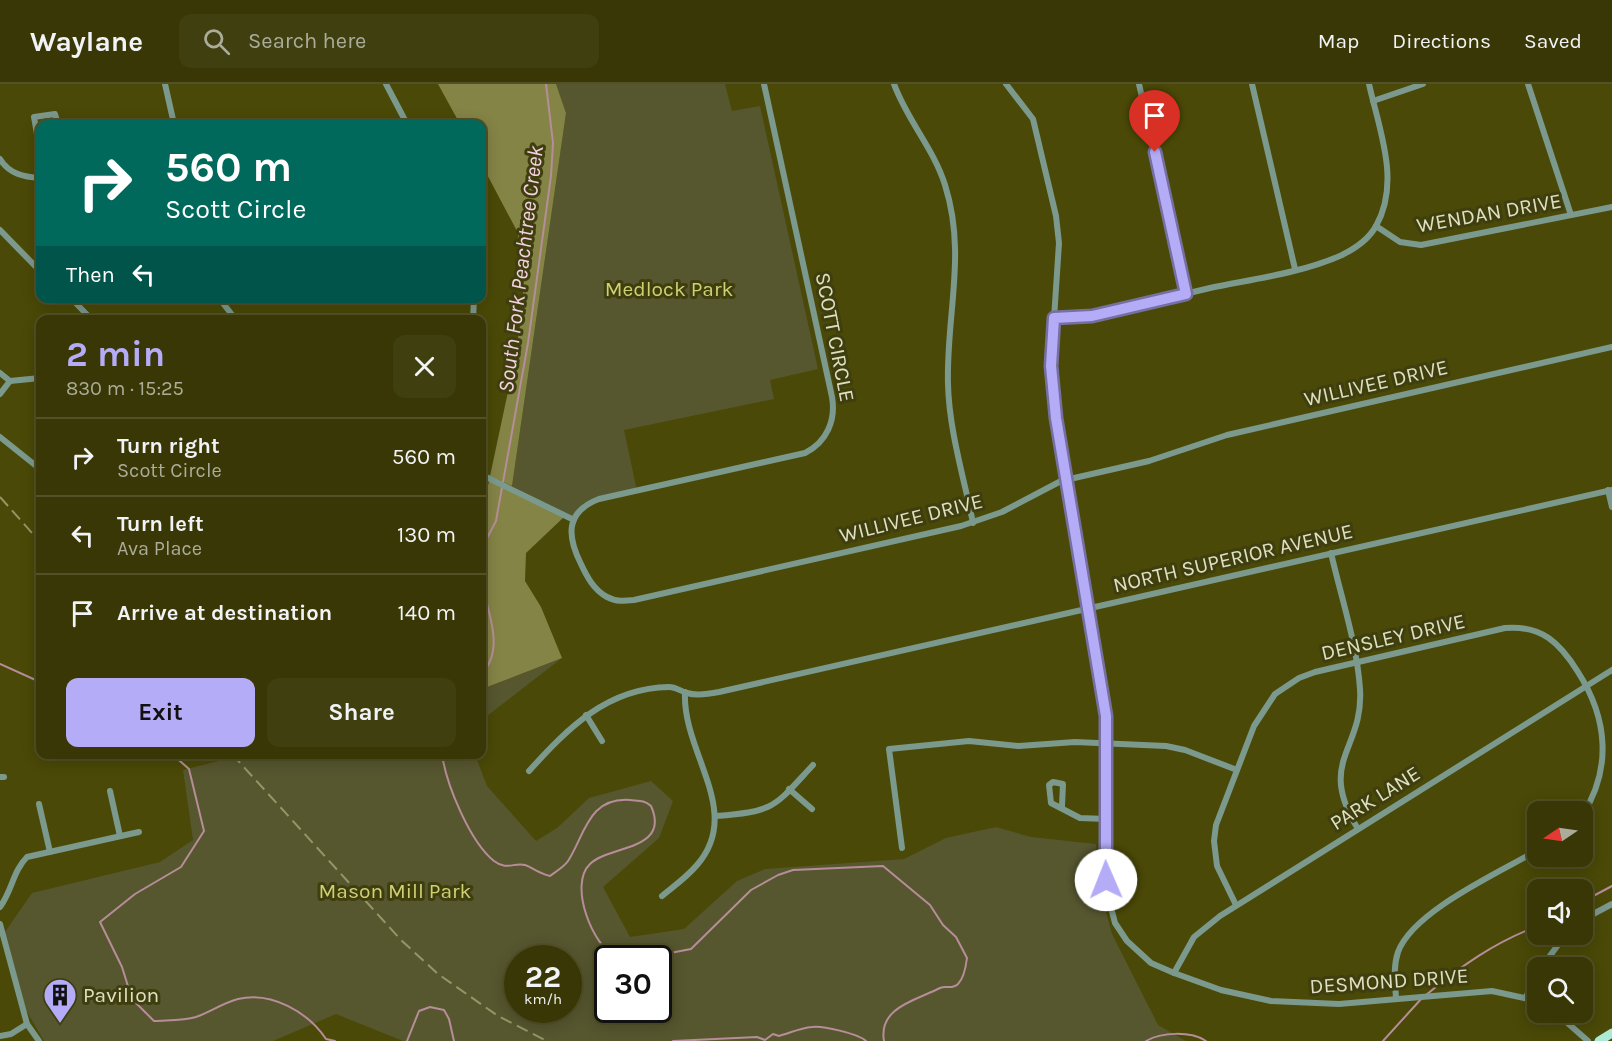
<!DOCTYPE html>
<meta charset="utf-8">
<style>
:root{--surface:#383705;--page:#3f3f0f;--text:#f1f3f6;--muted:#abac9a;--line:#525127;--accent:#b5acf8}
body{margin:0;font-family:Karla,sans-serif;background:var(--page);color:var(--text);height:100vh;display:flex;flex-direction:column;font-size:22px;white-space:nowrap}
*{box-sizing:border-box;margin:0}
p{font-size:20px;color:var(--muted)}
.icon{flex:none;width:33px;height:33px;fill:none;stroke:currentColor;stroke-width:2;stroke-linecap:round;stroke-linejoin:round}
.map{position:relative;flex:1;overflow:hidden}
.panel{position:absolute;left:36px;top:231px;width:450px;height:444px;display:flex;flex-direction:column;background:var(--surface);border-radius:12px;box-shadow:0 3px 15px #0003,0 0 0 2px var(--line)}
.panel>*{flex:none}
.top-card{position:absolute;left:36px;top:36px;width:450px;height:183px;border-radius:12px;box-shadow:0 3px 15px #0003,0 0 0 2px var(--line);background:#00695c;color:#fff;overflow:hidden}
.needle{width:39px;rotate:257deg}
.tools{position:absolute;left:1527px;top:717px;display:grid;gap:12px}
.tools a{display:grid;place-items:center;width:66px;height:66px;border-radius:12px;background:var(--surface);box-shadow:0 3px 15px #0003,0 0 0 2px var(--line);font-size:30px}
.speed{position:absolute;left:504px;top:861px;display:flex;gap:12px;font-size:30px;font-weight:700;text-align:center}
.speed>*{display:grid;place-content:center;width:78px;height:78px;border-radius:50%;background:var(--surface);box-shadow:0 3px 15px #0003,0 0 0 2px var(--line);line-height:1}
.speed small{font-size:15px;font-weight:400}
.speed .limit{border:3px solid #111;border-radius:9px;background:#fff;color:#111}
.pin{position:absolute;display:grid;place-items:center;width:51px;height:51px;color:#fff;margin:-62px -26px;border-radius:50% 50% 50% 0;rotate:-45deg;box-shadow:0 0 6px #0007}
.pin .icon{rotate:45deg}
.me{position:absolute;width:66px;margin:-33px;rotate:359deg;stroke-linejoin:round;filter:drop-shadow(0 0 4px #0008)}
.turn{display:flex;align-items:center;gap:21px;height:126px;padding:0 30px;font-size:27px}
.turn .icon{width:78px;height:78px;stroke-width:2.5}
.turn b{display:block;font-size:42px;line-height:51px}
.then{display:flex;align-items:center;height:57px;padding:0 30px;background:#0003;gap:12px;font-size:22px}
.round{display:grid;place-items:center;flex:none;width:63px;height:63px;border-radius:12px;background:var(--page)}
.summary{display:flex;align-items:center;justify-content:space-between;height:102px;padding:0 30px}
h1{font-size:36px;font-weight:700;line-height:45px;color:var(--accent)}
.cta{display:flex;gap:12px;margin-top:auto;padding:12px 30px}
.cta a{flex:1;height:69px;border-radius:12px;background:var(--accent);color:#111;font-size:24px;font-weight:700;line-height:69px;text-align:center}
.cta a+a{background:var(--page);color:var(--text)}
ul{padding:0;list-style:none}
li{display:flex;align-items:center;gap:18px;height:78px;padding:0 30px;border-top:2px solid var(--line)}
li div{flex:1}
li b{display:block;font-size:22px}
li em{font-style:normal}
header{display:flex;align-items:center;gap:36px;box-sizing:border-box;height:84px;padding:0 30px;background:var(--surface);border-bottom:2px solid var(--line)}
header strong{font-size:28px}
nav{display:flex;gap:33px;margin-inline-start:auto;font-size:21px}
.search{width:420px;height:54px;background:var(--page);display:flex;align-items:center;gap:15px;box-sizing:border-box;padding:0 21px;border-radius:12px;color:var(--muted);font-size:22px}
.map>svg:first-child{display:block}
</style>
<header>
<strong>Waylane</strong>
<div class="search"><svg class="icon" aria-label="search" viewBox="0 0 24 24"><circle cx="10" cy="10" r="6"/><path d="M15 15l6 6"/></svg>Search here</div>
<nav><a>Map</a><a>Directions</a><a>Saved</a></nav>
</header>
<div class="map">
<svg width="1612" height="957" viewBox="0 0 1612 957">
<rect width="100%" height="100%" fill="#4a4907"/>
<g fill="#56572f" fill-rule="evenodd">
<path d="M556,0H725L732,27L760,22L818,285L770,296L774,315L624,346L637,407L593,418L574,436L512,402L566,29Z"/>
<path d="M562,574L482,636V605Z"/>
<path d="M246,670L475,671L487,702L536,757L557,744L589,714L651,697L673,717L659,754L603,803L630,853L684,845L737,797L765,785L904,775L946,754L996,743L1031,753L1096,760L1101,810L1112,850L1158,941L1186,957H403L336,930L273,957H44L26,926L5,848L32,809L160,778L193,756L183,686ZM518,874H568V926H518ZM608,874H658V926H608Z"/>
</g>
<g fill="#848446">
<path d="M438,0H556L566,29L512,402L490,392L512,289L524,219L518,149L482,81V40H460Z"/>
<path d="M490,394L564,433L526,469L525,497L541,523L562,574L482,605V423Z"/>
</g>
<g fill="none" stroke-linecap="round" stroke-linejoin="round">
<g stroke="#b68d98" stroke-width="2">
<path d="M482,478L485,458L496,437L528,259L551,92L553,59L546,0"/>
<path d="M482,500C488,528 505,566 482,589"/>
<path d="M0,580L40,598"/>
<path d="M172,670L189,685L204,747L181,783L135,810L100,838L122,883L132,915L154,937C167,936 183,937 196,933C210,928 223,919 238,915C271,907 308,928 326,955L335,957"/>
<path d="M442,670C446,700 470,758 494,777C507,787 514,778 525,781C532,783 537,789 550,792C555,788 564,783 568,777C585,751 588,713 630,716C639,717 644,716 651,722C671,767 609,761 590,780C568,801 593,863 617,874"/>
<path d="M1582,818L1612,802"/>
<path d="M644,874L691,865L751,806L778,791L793,786L883,782L930,821L943,841L956,853L967,874C966,882 964,894 958,900C952,906 946,901 940,904C917,916 878,923 884,957"/>
<path d="M1426,911C1461,882 1495,858 1538,842"/>
<path d="M407,957L419,927L430,923L444,926L449,935L454,957"/>
<path d="M673,957L757,953L765,956L773,950L779,952C790,949 800,944 812,943C821,941 859,950 866,957"/>
<path d="M1146,957C1161,948 1191,947 1206,957"/>
<path d="M1383,957L1422,914"/>
</g>
<g stroke="#7c998d" stroke-width="6">
<path d="M165,0L174,40"/>
<path d="M386,0L407,40"/>
<path d="M764,0L832,313C836,336 827,358 805,369L599,415C565,428 567,452 581,480C587,493 594,506 607,513C616,518 625,517 634,516L961,442L1002,428L1061,397L1149,377L1227,351L1612,263"/>
<path d="M894,0C907,36 934,65 945,101C967,170 946,231 948,300C949,346 964,394 973,439"/>
<path d="M1006,0L1033,35L1056,132L1059,159L1052,265L1053,308L1105,621L1107,808L1115,839L1127,857L1151,879L1174,889L1221,906L1271,917L1339,920L1492,907L1538,917"/>
<path d="M1139,0L1186,210"/>
<path d="M1252,0L1295,185"/>
<path d="M1528,0L1571,131"/>
<path d="M1373,17L1423,0"/>
<path d="M40,67L34,33L55,30L58,40"/>
<path d="M0,75C9,90 24,93 40,94"/>
<path d="M1376,142L1400,158L1421,161L1612,123"/>
<path d="M0,146L40,187"/>
<path d="M71,214L92,236"/>
<path d="M219,214L236,236"/>
<path d="M1054,234C1108,231 1158,216 1210,204C1253,195 1302,189 1342,171C1356,164 1369,155 1376,142C1401,98 1379,45 1369,0"/>
<path d="M473,236L474,214"/>
<path d="M0,289L10,297L0,310"/>
<path d="M10,297L40,294"/>
<path d="M0,353L40,385"/>
<path d="M482,391L574,436"/>
<path d="M1608,406L1612,423"/>
<path d="M1331,469C1341,513 1357,560 1360,605C1364,666 1316,677 1358,745"/>
<path d="M586,631L602,657"/>
<path d="M529,687C568,644 607,604 669,603C676,603 680,607 687,609C697,612 709,610 719,608L1612,406"/>
<path d="M0,693H4"/>
<path d="M789,705L812,725"/>
<path d="M110,707L120,752"/>
<path d="M39,720L50,768"/>
<path d="M1062,722L1063,700L1053,698L1049,701L1051,719L1080,734L1106,735"/>
<path d="M716,732C776,727 773,724 813,681"/>
<path d="M902,764L889,665L969,657L1019,662L1075,658L1166,662L1185,666L1237,686"/>
<path d="M662,812C674,802 687,793 697,781C744,727 682,669 685,608"/>
<path d="M1236,821L1217,782L1214,757L1216,741L1254,642L1275,610L1299,594L1315,588L1505,544C1542,541 1560,559 1578,588C1608,635 1612,685 1582,732"/>
<path d="M0,823C12,807 13,787 27,773L139,748"/>
<path d="M1582,836L1612,820"/>
<path d="M0,840L27,940L39,957"/>
<path d="M1541,884L1566,850"/>
<path d="M1174,889L1194,853L1220,832L1612,586"/>
<path d="M1526,913L1538,890"/>
<path d="M1396,914C1395,898 1393,883 1398,868C1413,827 1500,788 1538,766"/>
<path d="M1555,928L1588,957"/>
<path d="M0,952L11,950L27,940"/>
</g>
<path stroke="#adead3" stroke-width="9" d="M1599,957L1612,949"/>
<g stroke="#959565" stroke-width="2" stroke-dasharray="12 6" stroke-linecap="butt">
<path d="M0,413L40,458"/>
<path d="M232,670L401,856L438,890L498,932L547,957"/>
</g>
</g>
<g fill="none" stroke-linecap="round" stroke-linejoin="round">
<defs>
<path id="route" d="M1106,796V632L1056,334L1051,282L1054,234L1092,232L1186,210L1155,68"/>
</defs>
<use href="#route" stroke="#7670a1" stroke-width="15"/>
<use href="#route" stroke="#b5acf8" stroke-width="10"/>
</g>
<defs>
<symbol id="building-pin" viewBox="-11 -11 22 30"><path d="M0 17L-7.5 6A9.5 9.5 0 1 1 7.5 6Z" fill="#b5acf8" stroke="#3e3e0f"/><path d="M-4-6H4V6H1V3H-1V6H-4ZM-2.5-4.3h1.7v1.8h-1.7ZM.8-4.3h1.7v1.8H.8ZM-2.5-1h1.7V.8h-1.7ZM.8-1h1.7V.8H.8Z" fill="#111"/></symbol>
</defs>
<g fill-rule="evenodd">
<use href="#building-pin" x="41" y="892" width="38" height="52"/>
</g>
<g text-anchor="middle" stroke-width="6" stroke-linejoin="round" paint-order="stroke">
<g font-size="21" fill="#dfe0c1" stroke="#3e3e0f">
<text transform="translate(1489 129) rotate(-10)" y="7">WENDAN DRIVE</text>
<text transform="translate(835 253) rotate(79)" y="7">SCOTT CIRCLE</text>
<text transform="translate(1376 299) rotate(-13)" y="7">WILLIVEE DRIVE</text>
<text transform="translate(911 434) rotate(-14)" y="7">WILLIVEE DRIVE</text>
<text transform="translate(1233 474) rotate(-13)" y="7">NORTH SUPERIOR AVENUE</text>
<text transform="translate(1393 553) rotate(-13)" y="7">DENSLEY DRIVE</text>
<text transform="translate(1375 714) rotate(-32)" y="7">PARK LANE</text>
<text transform="translate(1389 897) rotate(-4)" y="7">DESMOND DRIVE</text>
</g>
<g font-size="21" fill="#cfd074" stroke="#3e3e0f">
<text x="669" y="212">Medlock Park</text>
<text x="395" y="814">Mason Mill Park</text>
</g>
<g font-size="21" fill="#dfe0c1" stroke="#3e3e0f" text-anchor="start">
<text x="83" y="918">Pavilion</text>
</g>
<g font-size="22" font-style="italic" fill="#f6d2e3" stroke="#3e3e0f">
<text transform="translate(520 185) rotate(-83)" y="8">South Fork Peachtree Creek</text>
</g>
</g>
</svg>
<div class="tools">
<a><svg class="needle" viewBox="-14 -14 28 28"><path d="M0-13l5 13h-10z" fill="#e53935"/><path d="M0 13l5-13h-10z" fill="#abac9a"/></svg></a>
<a><svg class="icon" aria-label="sound" viewBox="0 0 24 24"><path d="M4 9h4l5-4v14l-5-4H4zM17 9q2 3 0 6"/></svg></a>
<a><svg class="icon" aria-label="search" viewBox="0 0 24 24"><circle cx="10" cy="10" r="6"/><path d="M15 15l6 6"/></svg></a>
</div>
<div class="speed"><div>22<small>km/h</small></div><div class="limit">30</div></div>
<div class="pin" style="left:1155px;top:68px;background:#d93025"><svg class="icon" aria-label="arrive" viewBox="0 0 24 24"><path d="M6 21V4h12l-3 4 3 4H6"/></svg></div>
<svg class="me" style="left:1106px;top:796px" viewBox="-20 -20 40 40"><circle r="19" fill="#fff"/><path d="M0-13L10 11 0 6-10 11z" fill="#b5acf8"/></svg>
<div class="top-card">
<div class="turn"><svg class="icon" aria-label="right" viewBox="0 0 24 24"><path d="M7 20v-9h11M14 6l5 5-5 5"/></svg><div><b>560 m</b>Scott Circle</div></div>
<div class="then">Then<svg class="icon" aria-label="left" viewBox="0 0 24 24"><path d="M17 20v-9H6M10 6l-5 5 5 5"/></svg></div>
</div>
<section class="panel">
<div class="summary"><div><h1>2 min</h1><p>830 m · 15:25</p></div><a class="round"><svg class="icon" aria-label="close" viewBox="0 0 24 24"><path d="M6 6l12 12M18 6L6 18"/></svg></a></div>
<ul>
<li><svg class="icon" aria-label="right" viewBox="0 0 24 24"><path d="M7 20v-9h11M14 6l5 5-5 5"/></svg><div><b>Turn right</b><p>Scott Circle</p></div><em>560 m</em></li>
<li><svg class="icon" aria-label="left" viewBox="0 0 24 24"><path d="M17 20v-9H6M10 6l-5 5 5 5"/></svg><div><b>Turn left</b><p>Ava Place</p></div><em>130 m</em></li>
<li><svg class="icon" aria-label="arrive" viewBox="0 0 24 24"><path d="M6 21V4h12l-3 4 3 4H6"/></svg><div><b>Arrive at destination</b></div><em>140 m</em></li>
</ul>
<div class="cta"><a>Exit</a><a>Share</a></div>
</section>
</div>
